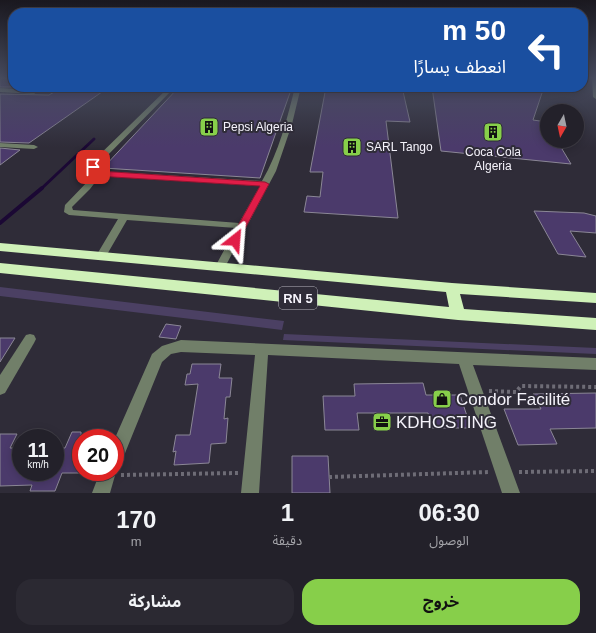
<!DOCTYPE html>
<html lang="ar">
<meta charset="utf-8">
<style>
:root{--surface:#23212a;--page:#2b2932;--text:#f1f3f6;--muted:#a3a3a8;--line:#403e47;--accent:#87cf4a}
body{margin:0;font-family:Arial,"Noto Sans Arabic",sans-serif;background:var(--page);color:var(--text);direction:rtl;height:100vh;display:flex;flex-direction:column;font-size:15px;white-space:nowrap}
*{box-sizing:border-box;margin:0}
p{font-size:13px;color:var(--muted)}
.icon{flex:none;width:22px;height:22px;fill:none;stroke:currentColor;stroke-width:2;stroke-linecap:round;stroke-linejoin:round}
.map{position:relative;height:493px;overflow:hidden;direction:ltr}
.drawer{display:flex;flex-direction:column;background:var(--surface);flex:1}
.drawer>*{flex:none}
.banner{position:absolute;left:8px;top:8px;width:580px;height:84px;border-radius:16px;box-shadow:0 2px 10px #0003,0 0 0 1px var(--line);direction:rtl;background:#1a4fa0;color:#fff;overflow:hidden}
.needle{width:26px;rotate:189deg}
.fabs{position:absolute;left:540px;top:104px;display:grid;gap:8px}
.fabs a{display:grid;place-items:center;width:44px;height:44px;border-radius:50%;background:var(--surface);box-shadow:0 2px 10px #0003,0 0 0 1px var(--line);font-size:20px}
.speed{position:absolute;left:12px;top:429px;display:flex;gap:8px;font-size:20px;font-weight:700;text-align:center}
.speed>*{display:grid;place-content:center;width:52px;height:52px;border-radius:50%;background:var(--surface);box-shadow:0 2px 10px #0003,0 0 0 1px var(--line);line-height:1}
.speed small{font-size:10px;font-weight:400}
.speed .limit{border:6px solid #d22;background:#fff;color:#111}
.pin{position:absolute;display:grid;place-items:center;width:34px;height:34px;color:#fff;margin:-17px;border-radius:8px;box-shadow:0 2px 6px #0006}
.me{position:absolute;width:44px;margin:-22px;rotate:28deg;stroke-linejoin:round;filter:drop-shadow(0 0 3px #0008)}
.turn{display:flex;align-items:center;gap:14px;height:84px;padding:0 16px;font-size:18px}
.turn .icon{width:52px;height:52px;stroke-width:2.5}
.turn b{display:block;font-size:28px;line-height:34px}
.eta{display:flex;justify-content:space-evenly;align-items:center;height:68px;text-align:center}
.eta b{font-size:24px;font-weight:700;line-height:28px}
.button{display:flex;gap:8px;margin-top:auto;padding:8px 16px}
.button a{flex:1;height:46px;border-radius:16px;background:var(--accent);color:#111;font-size:16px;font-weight:700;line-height:46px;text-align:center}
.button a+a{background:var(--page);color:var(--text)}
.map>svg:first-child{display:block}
</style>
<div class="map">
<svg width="596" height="493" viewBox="0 0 596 493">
<rect width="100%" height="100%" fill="#2f2c38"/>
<g fill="#4b4063">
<path d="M0,287L284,321L282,330L0,296Z"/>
<path d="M284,334L596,348V354L283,340Z"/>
</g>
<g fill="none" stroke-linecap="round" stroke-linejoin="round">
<path stroke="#1b0834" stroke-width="3" d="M41,189L94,139"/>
<path stroke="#1b0834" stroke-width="4" d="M0,223L42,188"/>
</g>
<g fill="#4b3a6b" stroke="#8b8796">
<rect x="0" y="78" width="13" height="9"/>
<path d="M63,87H109L29,143L0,142V94L49,95Z"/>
<path d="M179,87H292L260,178L103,168Z"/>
<path d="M326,87H402L410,122L386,121L398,218L304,212L307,196L320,197L323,172H310Z"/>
<path d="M432,87H544L533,120L547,122V141H572L562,149L571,164L441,151Z"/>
<path d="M0,148L20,150L0,165Z"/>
<path d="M534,211L584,213L596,216V233L570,231L586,257L558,254Z"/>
<path d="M166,324L181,326L176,339L159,337Z"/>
<path d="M0,338H15L0,362Z"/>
<path d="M192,364H221L219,378H232L230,397H226L224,419L228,418L226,443L211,444L209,463L174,465L176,451L173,452L176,435H190L198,384L185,385L187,374H190Z"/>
<path d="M423,383L426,395H460L471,428H432L428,413H357L359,430H325L323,396H355L354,384Z"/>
<path d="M596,393V428L550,429L557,444L518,445L504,409H541L533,394Z"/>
<path d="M72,432H81V473H62L55,491H30L32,485L0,486V434H17L10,448H21V472H55V448H65Z"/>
<path d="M292,456H328L330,493H292Z"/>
</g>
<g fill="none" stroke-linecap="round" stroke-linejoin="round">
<g stroke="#6e6c76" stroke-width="4" stroke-dasharray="3 3" stroke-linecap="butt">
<path d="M489,391L516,392L521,386L596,387"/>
<path d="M519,472L596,471"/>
<path d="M121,475L238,473"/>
<path d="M329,477L490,472"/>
</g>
<g fill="#717f69" fill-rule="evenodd">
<path d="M592,78H596V99L593,97Z"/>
<path d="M169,87H175L98,165L97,167L99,171L262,181C279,152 287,119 295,87H301L292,124L276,171L225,267L224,270H216L215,267L236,228L127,220L105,258H97L96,256L118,219L69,215L64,212L65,205L91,178L93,173L89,167L92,162ZM100,176L260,186L239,223L73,210L72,207L90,189Z"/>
<path d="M0,88L34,90L37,92L34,94L0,92Z"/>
<path d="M0,143L34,145L38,147L34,149L0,147Z"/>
<path d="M30,334L34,335L36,339L34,343L5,393L0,395V375L26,335Z"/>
<path d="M181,340L596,358V370L473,365L520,493H502L459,364L268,355L259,493H241L255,355L181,352L171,354L162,362L121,463L115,465V438L152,354L162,346Z"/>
<path d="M115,469L116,472L110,493H92L100,472H115Z"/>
</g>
<path fill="#cff1b8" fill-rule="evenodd" d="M0,243L452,283L596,293V303L460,294L464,309L596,318V330L458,320L0,273V263L449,307L446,292L0,251Z"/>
</g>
<linearGradient id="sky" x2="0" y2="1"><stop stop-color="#1a181f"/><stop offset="0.53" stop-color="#474b5e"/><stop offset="1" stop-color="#474b5e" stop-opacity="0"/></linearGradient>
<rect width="596" height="147" fill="url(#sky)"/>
<path fill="#e11d48" stroke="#92132f" d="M93,165L95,166L99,171L265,182L269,184L239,240L235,243L230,240L260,186L97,176L94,175L89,167Z"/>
<defs>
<symbol id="building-square" viewBox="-11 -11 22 22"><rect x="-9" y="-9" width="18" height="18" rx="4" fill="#87cf4a" stroke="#2f2c38"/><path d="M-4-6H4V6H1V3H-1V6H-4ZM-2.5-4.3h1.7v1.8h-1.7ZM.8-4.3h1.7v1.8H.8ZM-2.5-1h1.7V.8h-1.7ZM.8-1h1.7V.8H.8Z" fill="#111"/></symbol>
<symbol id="shop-square" viewBox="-11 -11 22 22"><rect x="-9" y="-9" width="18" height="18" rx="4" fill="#87cf4a" stroke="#2f2c38"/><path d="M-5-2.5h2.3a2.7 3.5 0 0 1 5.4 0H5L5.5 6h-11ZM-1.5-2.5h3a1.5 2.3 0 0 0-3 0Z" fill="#111"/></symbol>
<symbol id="office-square" viewBox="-11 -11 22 22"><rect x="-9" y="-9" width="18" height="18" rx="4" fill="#87cf4a" stroke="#2f2c38"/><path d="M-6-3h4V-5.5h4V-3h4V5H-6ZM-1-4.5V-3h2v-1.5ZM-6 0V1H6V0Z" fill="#111"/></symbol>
</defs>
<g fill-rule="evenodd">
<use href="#building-square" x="198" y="116" width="22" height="22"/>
<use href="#building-square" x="482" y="121" width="22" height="22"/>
<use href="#building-square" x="341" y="136" width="22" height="22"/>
<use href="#shop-square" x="431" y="388" width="22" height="22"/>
<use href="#office-square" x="371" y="411" width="22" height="22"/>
</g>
<g text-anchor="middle" stroke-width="4" stroke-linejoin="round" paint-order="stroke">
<g font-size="12" fill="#f5f3fb" stroke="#2f2c38" text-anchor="start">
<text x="223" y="131">Pepsi Algeria</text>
<text x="366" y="151">SARL Tango</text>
<text x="493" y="156" text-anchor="middle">Coca Cola<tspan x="493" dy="14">Algeria</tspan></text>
</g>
<rect fill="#2f2c38" stroke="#bab7c0" stroke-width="1" x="279" y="287" width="38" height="22" rx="3"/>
<g font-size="13" font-weight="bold" fill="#f5f3fb">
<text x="298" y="303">RN 5</text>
</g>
<g font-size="17" fill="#f5f3fb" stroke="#2f2c38" text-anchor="start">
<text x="456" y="405">Condor Facilité</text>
<text x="396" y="428">KDHOSTING</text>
</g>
</g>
</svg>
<div class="fabs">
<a><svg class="needle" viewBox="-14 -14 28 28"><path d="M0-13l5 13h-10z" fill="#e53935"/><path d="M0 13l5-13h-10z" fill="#a3a3a8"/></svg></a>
</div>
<div class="speed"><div>11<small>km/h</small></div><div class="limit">20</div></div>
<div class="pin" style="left:93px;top:167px;background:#d93025"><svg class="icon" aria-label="arrive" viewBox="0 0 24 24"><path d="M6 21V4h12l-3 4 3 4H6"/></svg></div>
<svg class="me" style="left:235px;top:240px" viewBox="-20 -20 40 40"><path d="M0-17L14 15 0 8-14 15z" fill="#e11d48" stroke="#fff" stroke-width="4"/></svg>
<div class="banner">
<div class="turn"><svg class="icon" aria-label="left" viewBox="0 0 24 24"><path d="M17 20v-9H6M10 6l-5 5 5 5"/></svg><div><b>50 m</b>انعطف يسارًا</div></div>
</div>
</div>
<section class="drawer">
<div class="eta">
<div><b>06:30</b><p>الوصول</p></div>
<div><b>1</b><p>دقيقة</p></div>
<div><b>170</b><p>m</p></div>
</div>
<div class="button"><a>خروج</a><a>مشاركة</a></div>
</section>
